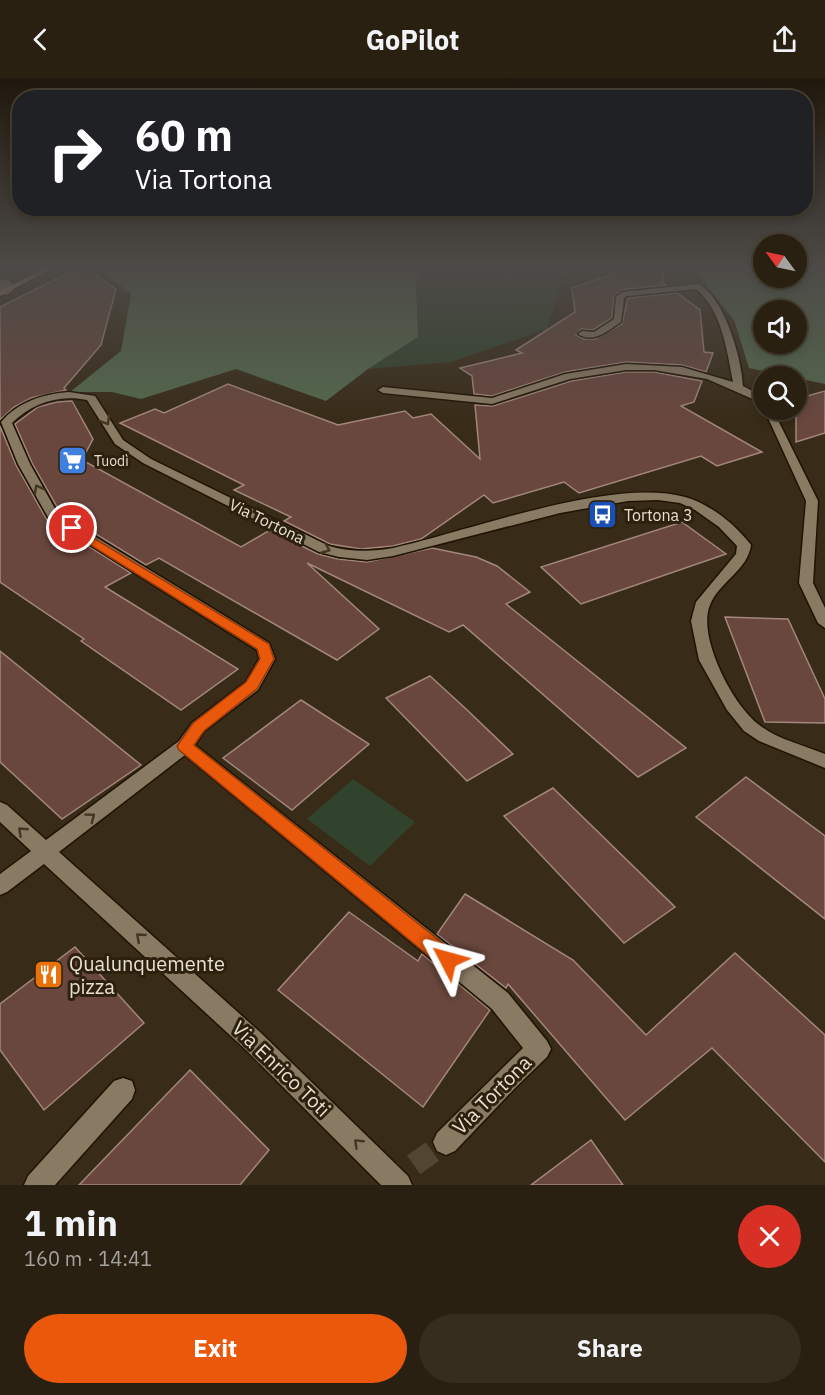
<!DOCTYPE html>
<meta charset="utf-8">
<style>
:root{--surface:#2a2011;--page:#362d1f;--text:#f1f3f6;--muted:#a5a39f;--line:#463e31;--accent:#ea580c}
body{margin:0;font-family:"IBM Plex Sans",sans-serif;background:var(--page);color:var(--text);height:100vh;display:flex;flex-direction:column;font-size:22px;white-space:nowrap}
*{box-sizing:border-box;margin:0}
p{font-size:20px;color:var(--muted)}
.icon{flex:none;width:33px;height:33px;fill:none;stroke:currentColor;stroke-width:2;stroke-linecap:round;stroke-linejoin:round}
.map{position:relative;height:1107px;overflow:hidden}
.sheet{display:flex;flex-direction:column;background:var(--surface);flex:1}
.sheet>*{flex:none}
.banner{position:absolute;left:12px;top:12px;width:801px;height:126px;border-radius:24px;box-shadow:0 3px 9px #0003,0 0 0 2px var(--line);background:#202124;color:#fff;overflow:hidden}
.needle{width:39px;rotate:303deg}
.buttons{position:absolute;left:753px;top:156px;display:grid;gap:12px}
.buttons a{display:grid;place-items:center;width:54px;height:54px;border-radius:50%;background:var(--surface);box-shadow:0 3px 9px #0003,0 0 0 2px var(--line);font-size:30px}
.pin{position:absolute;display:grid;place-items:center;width:51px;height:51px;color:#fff;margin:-26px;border:3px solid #fff;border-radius:50%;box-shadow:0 2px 6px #0007}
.me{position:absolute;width:66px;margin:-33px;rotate:309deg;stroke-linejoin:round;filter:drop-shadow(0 0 4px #0008)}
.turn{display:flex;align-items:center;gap:21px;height:126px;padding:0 24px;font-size:27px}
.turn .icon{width:78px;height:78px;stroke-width:2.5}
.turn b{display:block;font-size:42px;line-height:51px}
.round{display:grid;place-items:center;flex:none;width:63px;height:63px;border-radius:32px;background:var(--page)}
.headline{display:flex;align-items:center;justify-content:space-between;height:102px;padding:0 24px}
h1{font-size:36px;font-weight:700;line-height:45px}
.button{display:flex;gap:12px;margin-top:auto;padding:12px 24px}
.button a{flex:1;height:69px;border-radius:36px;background:var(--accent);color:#fff;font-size:24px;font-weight:700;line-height:69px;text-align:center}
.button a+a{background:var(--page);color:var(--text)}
header{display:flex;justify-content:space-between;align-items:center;height:78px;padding:0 24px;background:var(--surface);font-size:27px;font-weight:700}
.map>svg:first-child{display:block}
</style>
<header><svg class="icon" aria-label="back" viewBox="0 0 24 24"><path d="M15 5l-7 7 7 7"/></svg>GoPilot<svg class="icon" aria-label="share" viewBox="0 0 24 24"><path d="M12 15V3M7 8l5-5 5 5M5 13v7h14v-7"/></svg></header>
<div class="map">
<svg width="825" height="1107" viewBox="0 0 825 1107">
<rect width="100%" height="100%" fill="#382b17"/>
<g fill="#32432d">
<path d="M429,189H588L562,199L547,251L451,284L368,291L418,259L416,203Z"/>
<path d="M353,701L415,744L370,788L307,741Z"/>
</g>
<g fill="#54694d" fill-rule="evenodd">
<path d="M110,189H429L416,203L418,259L368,291L326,323L236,291L141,321L112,314H70L121,273L131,216L102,193Z"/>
<path d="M692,189H763L764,200H796L797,189H825V306L749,290L734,242ZM764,232H796V266H764Z"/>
</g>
<g fill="#69473d" stroke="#a3877e" stroke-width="1.5">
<path d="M633,189H665L662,204L666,207L621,212L614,219L612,240L593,252L581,251L576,257L584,261H595L622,246L628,220L677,215L700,232L704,274L713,275L706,294L682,287L626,284L565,294L492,318L474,316L472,298L460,290L522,275L516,272L575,234L572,210Z"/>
<path d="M90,193L116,211L101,267L64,310L66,312L31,320L14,329L0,342V229L68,195Z"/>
<path d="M626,294H654L702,303L694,324L681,328L762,374L717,388L701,378L579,415L564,404L493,425L484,417L421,461L393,468L361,471L330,466L284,443L291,439L234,412L244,407L120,345L155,331L164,335L228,306L338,347L405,333L413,340L431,336L480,381L475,327L493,328L571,303Z"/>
<path d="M825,313V355L796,364V321Z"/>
<path d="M72,323L93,361L82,382L241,469L270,452L318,476L338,481L367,484L432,470L476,479L497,488L530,514L506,526L686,670L638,699L463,547L449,554L307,485L379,551L337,582L159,480L146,487L60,434L32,385L15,346L38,329L57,324Z"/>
<path d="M0,348L16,387L47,442L131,495L105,509L238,591L181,632L81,563L84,561L0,504Z"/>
<path d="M682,444L726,476L581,526L541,489Z"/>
<path d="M725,539L788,541L825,621V645L765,644Z"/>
<path d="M0,573L141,687L62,741L0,684Z"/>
<path d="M430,598L465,630L513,676L467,703L386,620Z"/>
<path d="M301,622L369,666L292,732L223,680Z"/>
<path d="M746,699L825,758V841L696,739Z"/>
<path d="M553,710L675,829L624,865L504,738Z"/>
<path d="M465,816L573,882L646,957L735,875L825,957V1084L712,970L625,1042L508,906L506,910L437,856Z"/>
<path d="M349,834L418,883L422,876L490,932L423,1029L278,912Z"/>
<path d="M75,869L144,945L44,1032L0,972V926Z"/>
<path d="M190,992L269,1072L240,1107H79Z"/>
<path d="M591,1062L623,1107H531Z"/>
</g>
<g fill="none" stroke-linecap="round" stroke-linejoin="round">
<path stroke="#524633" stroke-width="23" stroke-dasharray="23 12" stroke-linecap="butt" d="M385,1107L446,1064"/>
<defs>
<g id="street">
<path d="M698,206C724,218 742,281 743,308L764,319V326L707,301L654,292H626L570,301L492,326L383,315L378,312L383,309L492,320L565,296L626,286L682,289L733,304C727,273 722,232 696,211L627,218L624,220L621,244C607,253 594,266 578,256L582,253L594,254L614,241L616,219L622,214Z"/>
<path d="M69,314L95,318L123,362L151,381L329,468C351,474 371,474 393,470C470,453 611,399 685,419C710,426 735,446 751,467C748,492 719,504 710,527C697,558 732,626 758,646C776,661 803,667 825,676V690L759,663L744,653L727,632L699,582L691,543L696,524L736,476L737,468L719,449L695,432L680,425L658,422L628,423L560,435L393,478L367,482L339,479L319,474L143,385L115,366L87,322C59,316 32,325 12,345L30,386L58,436L269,565L275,581L258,612L204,653L195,667L508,915L547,963L551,971L547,979L516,1009L455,1073L446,1077L437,1073L433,1064L437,1055L523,970L492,931L185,677L59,774L261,955L408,1098L412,1107H381L245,971L44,786L7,814L0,817V796L31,773L0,744V724L7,727L46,762L179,663L192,645L246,604L259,581L257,572L49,441L18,386L1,344C18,324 43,316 69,314Z"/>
<path d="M764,331L773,332L818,423L813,505L825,530V550L818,545L799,505L806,423Z"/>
<path d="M123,1000L132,1003L135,1012L132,1021L55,1107H24L28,1098L114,1003Z"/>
</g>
<path id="secondary" d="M0,209H6"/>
<path id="primary" d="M47,189H56L0,218V213Z"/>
</defs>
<use href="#street" stroke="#1f1302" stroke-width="3"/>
<use href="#secondary" stroke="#1f1302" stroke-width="18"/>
<use href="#primary" stroke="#1f1302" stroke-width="3"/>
<use href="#street" fill="#897a63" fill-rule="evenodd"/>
<use href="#secondary" stroke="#897a63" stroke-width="15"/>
<use href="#primary" fill="#c28f75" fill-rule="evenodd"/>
</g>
<defs><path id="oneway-chevron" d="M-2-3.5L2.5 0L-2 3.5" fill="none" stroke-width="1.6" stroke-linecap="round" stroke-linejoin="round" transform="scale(1.5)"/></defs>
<g stroke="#443722">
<use href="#oneway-chevron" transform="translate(106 343) rotate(59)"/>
<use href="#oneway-chevron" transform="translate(38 411) rotate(-118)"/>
<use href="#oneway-chevron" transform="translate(326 471) rotate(22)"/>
<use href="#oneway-chevron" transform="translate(91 739) rotate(-37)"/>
<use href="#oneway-chevron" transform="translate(22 753) rotate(-137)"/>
<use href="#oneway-chevron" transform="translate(140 859) rotate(-139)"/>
<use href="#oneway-chevron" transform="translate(358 1065) rotate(-136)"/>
</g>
<linearGradient id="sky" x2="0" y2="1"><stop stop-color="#1f180d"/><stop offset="0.55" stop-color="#4d4a47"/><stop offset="1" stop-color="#4d4a47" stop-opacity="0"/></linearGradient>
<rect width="825" height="344" fill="url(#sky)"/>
<path fill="#ea580c" stroke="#983908" stroke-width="1.5" d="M72,447L269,566L274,581L257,611L204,653L194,667L455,875L458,882L455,888L448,891L441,888L179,672L177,668L193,645L246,604L260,581L257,571L68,453L66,450Z"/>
<defs>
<symbol id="supermarket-square" viewBox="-11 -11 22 22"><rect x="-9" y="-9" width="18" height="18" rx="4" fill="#3f7fe0" stroke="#2d210d"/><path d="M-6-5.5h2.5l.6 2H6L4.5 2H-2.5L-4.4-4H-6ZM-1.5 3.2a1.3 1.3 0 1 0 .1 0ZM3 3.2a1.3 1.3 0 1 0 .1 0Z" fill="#fff"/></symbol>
<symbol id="bus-square" viewBox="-11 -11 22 22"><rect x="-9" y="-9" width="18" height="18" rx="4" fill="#1a4fb4" stroke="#2d210d"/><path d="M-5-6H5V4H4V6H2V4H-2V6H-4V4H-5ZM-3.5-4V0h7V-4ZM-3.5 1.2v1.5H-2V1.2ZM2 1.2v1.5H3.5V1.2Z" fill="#fff"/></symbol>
<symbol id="restaurant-square" viewBox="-11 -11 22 22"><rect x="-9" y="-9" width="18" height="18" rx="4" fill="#e8710a" stroke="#2d210d"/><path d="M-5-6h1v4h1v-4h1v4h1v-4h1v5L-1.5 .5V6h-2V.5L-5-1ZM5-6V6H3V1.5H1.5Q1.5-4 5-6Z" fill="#fff"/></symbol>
</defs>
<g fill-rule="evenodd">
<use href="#supermarket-square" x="56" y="366" width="33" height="33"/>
<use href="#bus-square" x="586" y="420" width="33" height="33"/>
<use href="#restaurant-square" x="32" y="880" width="33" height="33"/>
</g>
<g text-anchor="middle" stroke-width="6" stroke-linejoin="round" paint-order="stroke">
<g font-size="14" fill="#e6ded2" stroke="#2d210d" text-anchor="start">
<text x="94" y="388">Tuodì</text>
</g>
<g font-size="16" fill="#e6ded2" stroke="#2d210d" text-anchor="start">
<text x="624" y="443">Tortona 3</text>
</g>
<g font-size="16" fill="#e6ded2" stroke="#2d210d">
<text transform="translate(267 443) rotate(26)" y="6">Via Tortona</text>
</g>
<g font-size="20" fill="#e6ded2" stroke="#2d210d" text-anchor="start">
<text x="69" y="893">Qualunquemente<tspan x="69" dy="23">pizza</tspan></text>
</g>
<g font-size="20" fill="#e6ded2" stroke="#2d210d">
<text transform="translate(281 991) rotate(44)" y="7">Via Enrico Toti</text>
<text transform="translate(492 1017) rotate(-45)" y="7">Via Tortona</text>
</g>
</g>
</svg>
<div class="buttons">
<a><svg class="needle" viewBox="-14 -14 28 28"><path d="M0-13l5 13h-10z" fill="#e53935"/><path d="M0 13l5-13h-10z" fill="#a5a39f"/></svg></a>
<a><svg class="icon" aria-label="sound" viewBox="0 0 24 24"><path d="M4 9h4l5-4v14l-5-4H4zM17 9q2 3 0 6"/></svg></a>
<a><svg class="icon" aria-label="search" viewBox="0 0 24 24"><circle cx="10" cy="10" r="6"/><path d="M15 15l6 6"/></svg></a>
</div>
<div class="pin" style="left:72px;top:450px;background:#d93025"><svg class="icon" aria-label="arrive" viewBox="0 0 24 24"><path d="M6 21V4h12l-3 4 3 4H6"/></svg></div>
<svg class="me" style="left:448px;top:882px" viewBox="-20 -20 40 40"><path d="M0-17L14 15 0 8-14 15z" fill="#ea580c" stroke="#fff" stroke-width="4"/></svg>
<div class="banner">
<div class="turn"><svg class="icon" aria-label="right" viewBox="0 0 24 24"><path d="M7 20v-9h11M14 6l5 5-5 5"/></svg><div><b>60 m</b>Via Tortona</div></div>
</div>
</div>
<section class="sheet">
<div class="headline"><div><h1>1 min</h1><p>160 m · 14:41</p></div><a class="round" style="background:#d93025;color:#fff"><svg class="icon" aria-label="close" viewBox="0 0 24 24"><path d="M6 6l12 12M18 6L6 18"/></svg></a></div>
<div class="button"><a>Exit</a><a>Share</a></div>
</section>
